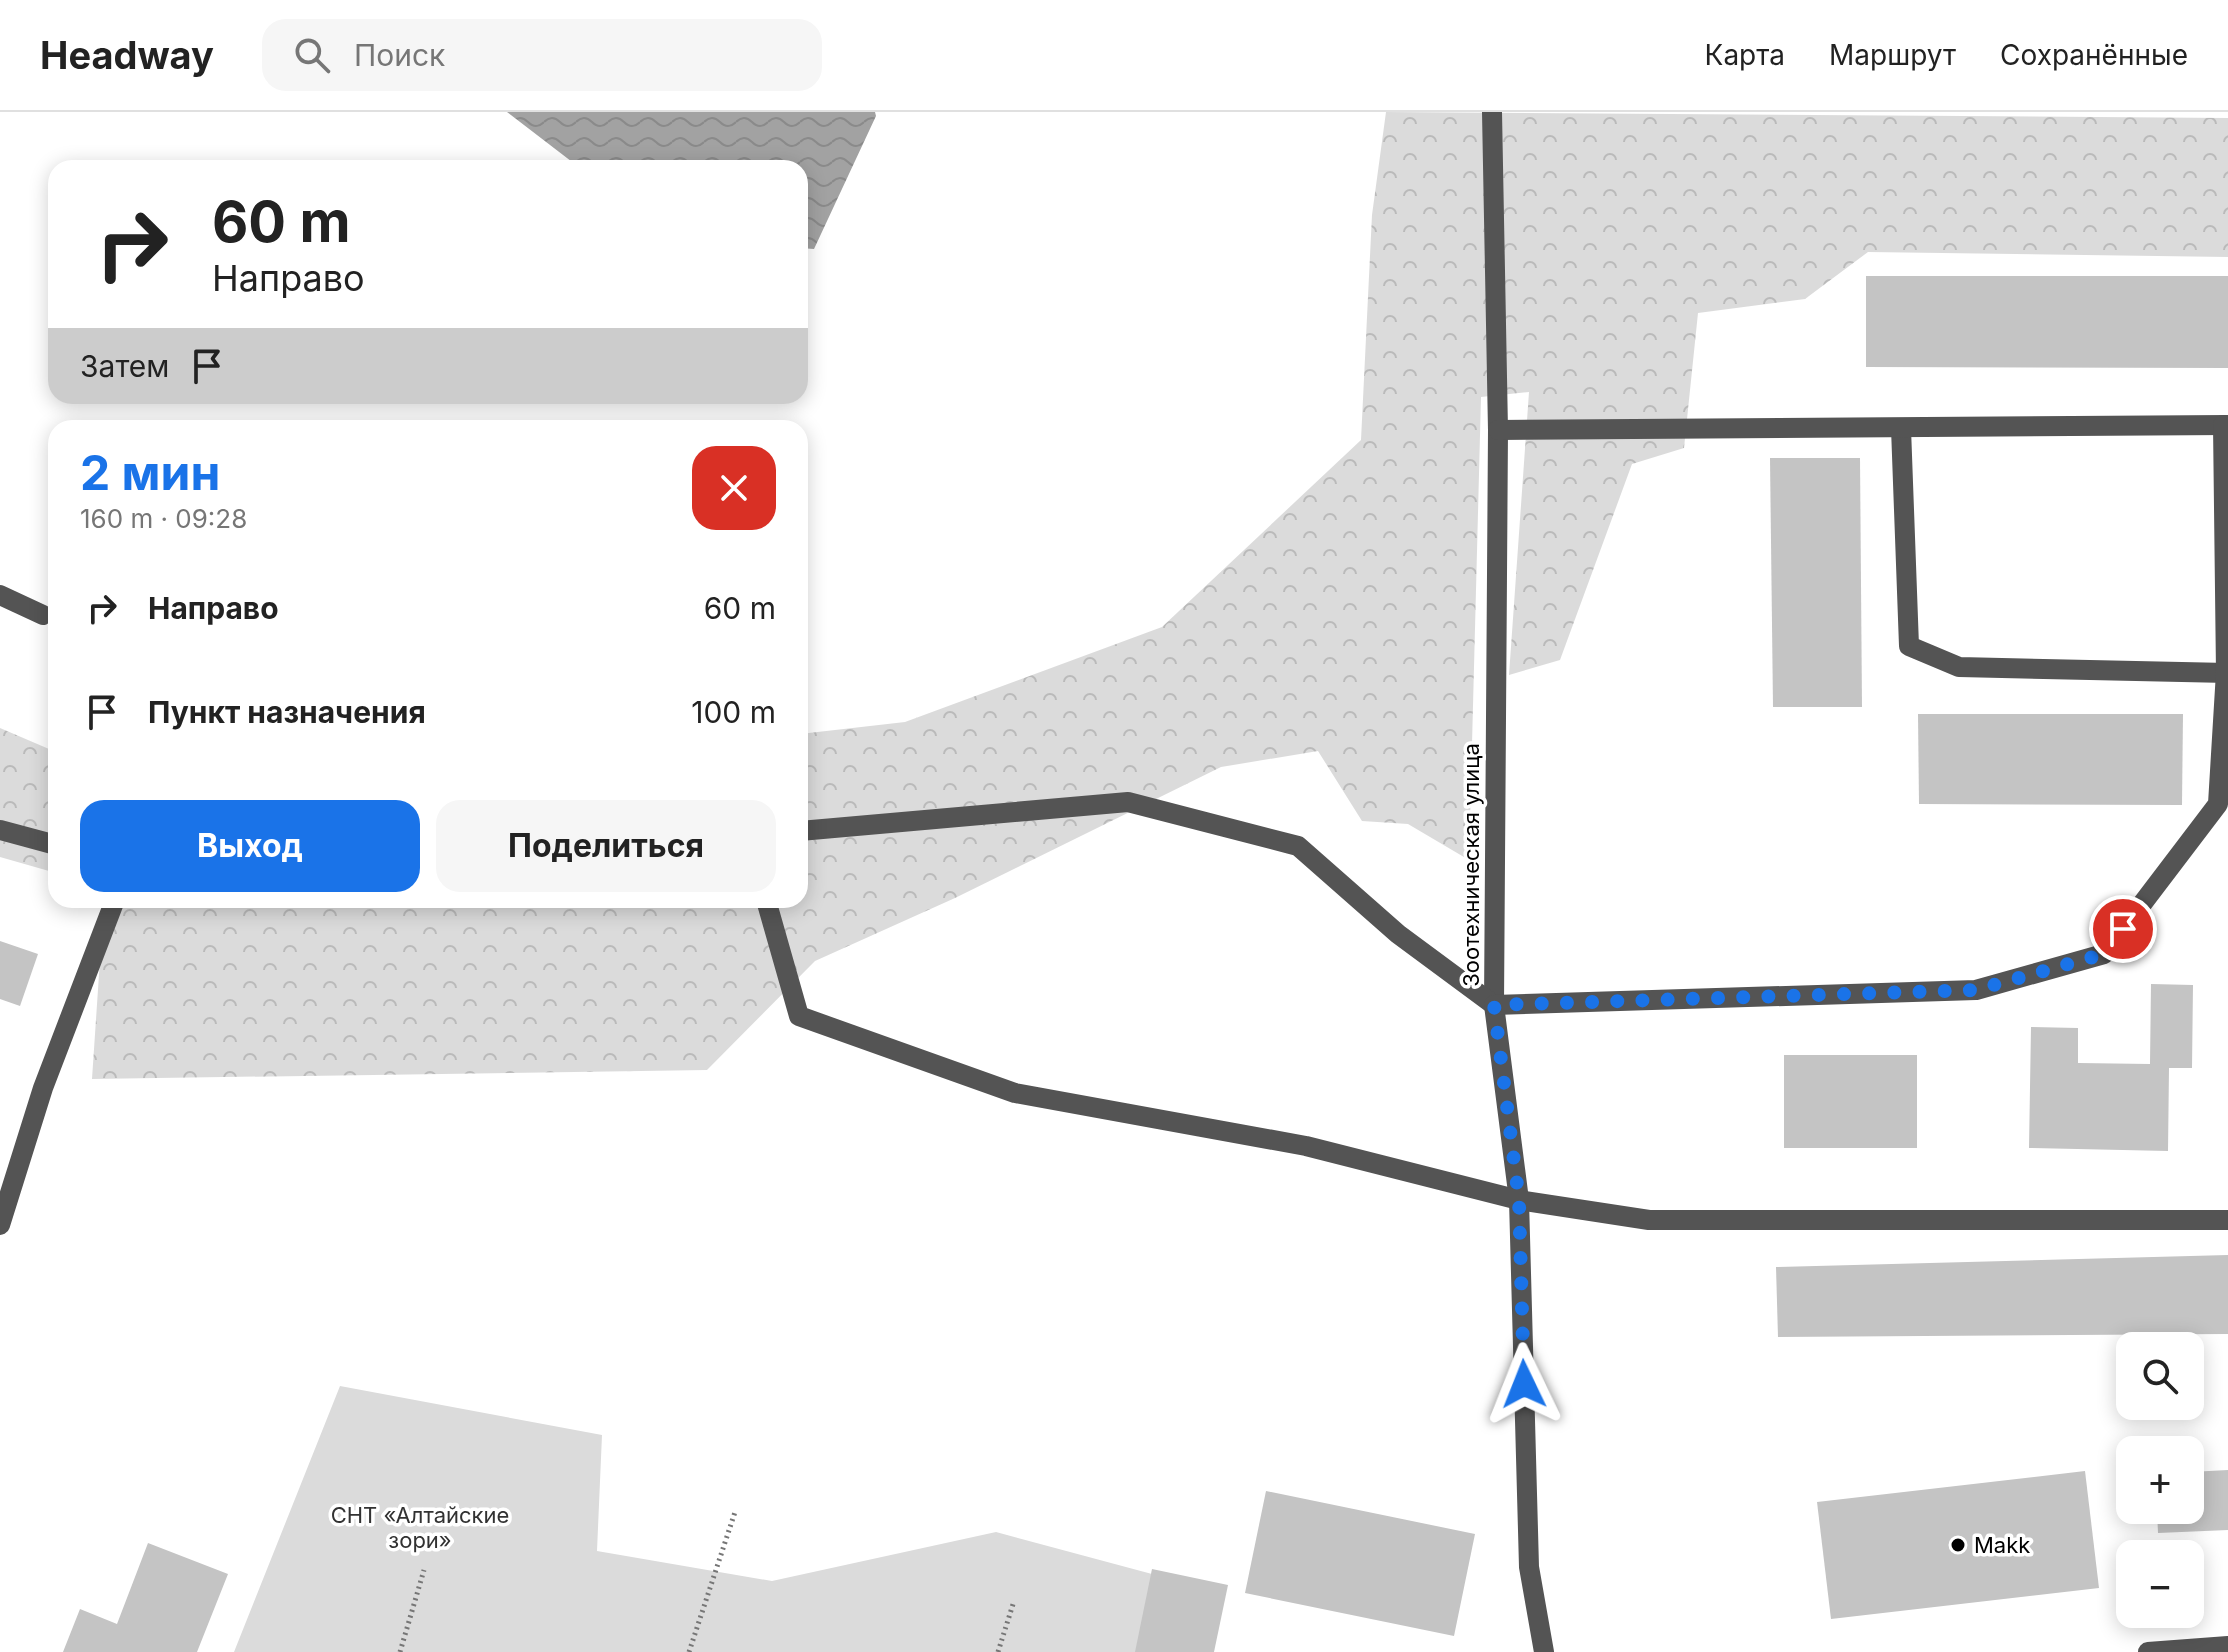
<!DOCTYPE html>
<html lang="ru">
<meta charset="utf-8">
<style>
:root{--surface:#fff;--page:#f6f6f6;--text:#222;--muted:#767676;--line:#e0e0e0;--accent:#1a73e8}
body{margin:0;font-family:Inter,sans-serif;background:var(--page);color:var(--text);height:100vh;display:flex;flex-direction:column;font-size:30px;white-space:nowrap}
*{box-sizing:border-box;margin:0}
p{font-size:26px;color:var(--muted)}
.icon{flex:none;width:44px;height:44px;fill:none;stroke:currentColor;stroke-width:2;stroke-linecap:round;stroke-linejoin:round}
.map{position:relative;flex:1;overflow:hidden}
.side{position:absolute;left:48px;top:308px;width:760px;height:488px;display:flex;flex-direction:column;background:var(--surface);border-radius:24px;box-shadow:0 4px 20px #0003}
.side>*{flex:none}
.banner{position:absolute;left:48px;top:48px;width:760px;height:244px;border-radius:24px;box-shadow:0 4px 20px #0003;background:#fff;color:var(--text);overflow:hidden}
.buttons{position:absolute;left:2116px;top:1220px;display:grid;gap:16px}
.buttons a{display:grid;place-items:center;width:88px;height:88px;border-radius:16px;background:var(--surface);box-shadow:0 4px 20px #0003;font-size:40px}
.pin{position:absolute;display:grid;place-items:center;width:68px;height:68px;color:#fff;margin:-34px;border:4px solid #fff;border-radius:50%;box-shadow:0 2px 8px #0007}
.me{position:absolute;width:88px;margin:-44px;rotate:358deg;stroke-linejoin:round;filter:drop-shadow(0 0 6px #0008)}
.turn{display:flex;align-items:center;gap:28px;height:168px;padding:0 32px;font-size:36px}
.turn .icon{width:104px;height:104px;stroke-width:2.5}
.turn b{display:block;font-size:56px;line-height:68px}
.then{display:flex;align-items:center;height:76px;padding:0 32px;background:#0003;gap:16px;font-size:30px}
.round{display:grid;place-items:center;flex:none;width:84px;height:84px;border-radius:24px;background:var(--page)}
.headline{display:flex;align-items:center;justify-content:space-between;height:136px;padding:0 32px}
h1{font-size:48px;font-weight:700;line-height:60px;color:var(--accent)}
.button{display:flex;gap:16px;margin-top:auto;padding:16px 32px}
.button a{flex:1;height:92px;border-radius:24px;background:var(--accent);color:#fff;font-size:32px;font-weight:700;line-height:92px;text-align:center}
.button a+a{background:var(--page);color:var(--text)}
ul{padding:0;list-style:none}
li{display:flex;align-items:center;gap:24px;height:104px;padding:0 32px}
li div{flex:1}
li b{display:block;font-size:30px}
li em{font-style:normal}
header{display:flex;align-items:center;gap:48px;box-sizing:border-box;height:112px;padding:0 40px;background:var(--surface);border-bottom:2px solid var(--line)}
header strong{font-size:38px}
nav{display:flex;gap:44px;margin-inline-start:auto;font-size:28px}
.search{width:560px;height:72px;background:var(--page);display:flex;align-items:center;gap:20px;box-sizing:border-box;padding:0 28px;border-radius:24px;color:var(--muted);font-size:30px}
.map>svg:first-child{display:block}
</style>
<header>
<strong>Headway</strong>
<div class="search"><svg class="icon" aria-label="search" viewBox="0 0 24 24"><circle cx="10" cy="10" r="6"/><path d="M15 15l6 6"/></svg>Поиск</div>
<nav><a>Карта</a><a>Маршрут</a><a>Сохранённые</a></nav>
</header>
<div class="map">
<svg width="2228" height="1540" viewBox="0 0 2228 1540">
<defs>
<pattern id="forest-crowns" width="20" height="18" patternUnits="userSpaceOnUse" patternTransform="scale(2)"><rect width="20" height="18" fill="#dbdbdb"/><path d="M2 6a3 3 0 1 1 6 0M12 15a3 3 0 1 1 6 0" fill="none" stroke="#bababa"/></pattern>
<pattern id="water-waves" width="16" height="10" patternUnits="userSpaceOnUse" patternTransform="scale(2)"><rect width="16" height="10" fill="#a2a2a2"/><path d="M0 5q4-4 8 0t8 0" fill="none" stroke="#8a8a8a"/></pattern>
</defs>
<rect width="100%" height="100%" fill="#fff"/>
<g fill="url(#forest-crowns)">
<path d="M1386,0L2228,6V145L1868,140L1805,187L1698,201L1684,336L1632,352L1560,548L1509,563L1529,280L1481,285L1469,748L1408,712L1362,709L1318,639L1221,655L955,786L815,849L707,958L92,967L104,788H800V622L905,610L1162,515L1361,328L1372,103Z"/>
<path d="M0,616L56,640V761L0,745Z"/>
</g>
<path fill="#dbdbdb" d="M340,1274L602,1323L597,1439L772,1469L996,1420L1219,1480L1189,1540H234Z"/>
<path fill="url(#water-waves)" d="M507,0H875L876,4L814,137L800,136V56H580Z"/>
<g fill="#c4c4c4">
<path d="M1866,164H2228V256L1866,255Z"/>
<path d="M1770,346H1860L1862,595H1773Z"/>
<path d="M1918,602H2183L2182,693L1919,692Z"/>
<path d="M0,829L38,842L20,894L0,887Z"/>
<path d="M2151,872L2193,873L2192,956H2169L2168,1039L2029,1036L2031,915L2078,916V951L2150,952Z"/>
<rect x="1784" y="943" width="133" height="93"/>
<path d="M2228,1143V1222L1778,1225L1776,1155Z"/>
<path d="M2228,1358V1418L2158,1421L2157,1398H2190V1360Z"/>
<path d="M2085,1359L2099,1476L1831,1507L1817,1390Z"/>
<path d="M1266,1379L1475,1422L1454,1524L1245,1481Z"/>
<path d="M148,1431L228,1462L197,1540H63L80,1497L117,1512Z"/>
<path d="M1152,1457L1228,1473L1214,1540H1135Z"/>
</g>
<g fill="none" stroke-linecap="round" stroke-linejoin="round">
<g stroke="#767676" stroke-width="5" stroke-dasharray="2 4" stroke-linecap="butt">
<path d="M400,1540L424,1458"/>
<path d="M689,1540L735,1400"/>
<path d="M998,1540L1014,1489"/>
</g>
<g stroke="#545454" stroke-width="20">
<path d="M1492,0L1498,318L1494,893L1519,1088L1529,1455L1544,1540"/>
<path d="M1901,316L1909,534L1959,555L2228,561"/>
<path d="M1498,318L2228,313"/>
<path d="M0,483L43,503"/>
<path d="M0,718L56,733"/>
<path d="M800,719L1128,690L1298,734L1398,822L1494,893"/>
<path d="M766,788L799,904L1015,981L1306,1034L1519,1088L1649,1108H2228"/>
<path d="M1494,893L1976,878L2104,842L2218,692L2226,560L2223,313"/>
<path d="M0,1113L43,976L115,788"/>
<path d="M2148,1540L2228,1534"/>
</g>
</g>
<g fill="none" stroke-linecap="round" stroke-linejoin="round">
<path stroke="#1a73e8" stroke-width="14" stroke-dasharray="0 25.2" d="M1524,1272L1519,1088L1494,893L1976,878L2104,842L2123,817"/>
</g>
<circle fill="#000" stroke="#fff" stroke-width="3" cx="1958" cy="1433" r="8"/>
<g text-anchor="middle" stroke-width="7" stroke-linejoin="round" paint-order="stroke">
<g font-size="22" fill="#000" stroke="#fff">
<text transform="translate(1471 753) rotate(-90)" y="8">Зоотехническая улица</text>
</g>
<g font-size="22" fill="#323232" stroke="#fff">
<text x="420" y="1411">СНТ «Алтайские<tspan x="420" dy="25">зори»</tspan></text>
</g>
<g font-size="22" fill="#000" stroke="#fff" text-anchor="start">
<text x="1974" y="1441">Makk</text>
</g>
</g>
</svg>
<div class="buttons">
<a><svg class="icon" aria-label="search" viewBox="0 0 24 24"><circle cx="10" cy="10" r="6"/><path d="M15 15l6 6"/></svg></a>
<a>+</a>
<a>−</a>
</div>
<div class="pin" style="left:2123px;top:817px;background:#d93025"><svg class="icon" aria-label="arrive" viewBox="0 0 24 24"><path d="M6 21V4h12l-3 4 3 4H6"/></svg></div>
<svg class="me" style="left:1524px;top:1272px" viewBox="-20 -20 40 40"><path d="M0-17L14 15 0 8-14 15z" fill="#1a73e8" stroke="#fff" stroke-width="4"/></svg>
<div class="banner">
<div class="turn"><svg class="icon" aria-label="right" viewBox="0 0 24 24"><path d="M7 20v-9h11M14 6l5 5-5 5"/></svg><div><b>60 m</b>Направо</div></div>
<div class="then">Затем<svg class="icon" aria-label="arrive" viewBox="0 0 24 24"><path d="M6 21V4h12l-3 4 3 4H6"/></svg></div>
</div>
<section class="side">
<div class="headline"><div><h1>2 мин</h1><p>160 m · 09:28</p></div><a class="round" style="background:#d93025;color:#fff"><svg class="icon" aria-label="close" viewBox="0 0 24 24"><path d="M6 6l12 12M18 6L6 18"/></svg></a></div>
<ul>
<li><svg class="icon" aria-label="right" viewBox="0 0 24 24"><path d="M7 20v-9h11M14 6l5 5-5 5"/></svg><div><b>Направо</b></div><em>60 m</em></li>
<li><svg class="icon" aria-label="arrive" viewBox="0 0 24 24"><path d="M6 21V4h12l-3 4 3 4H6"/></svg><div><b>Пункт назначения</b></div><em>100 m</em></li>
</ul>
<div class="button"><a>Выход</a><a>Поделиться</a></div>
</section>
</div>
